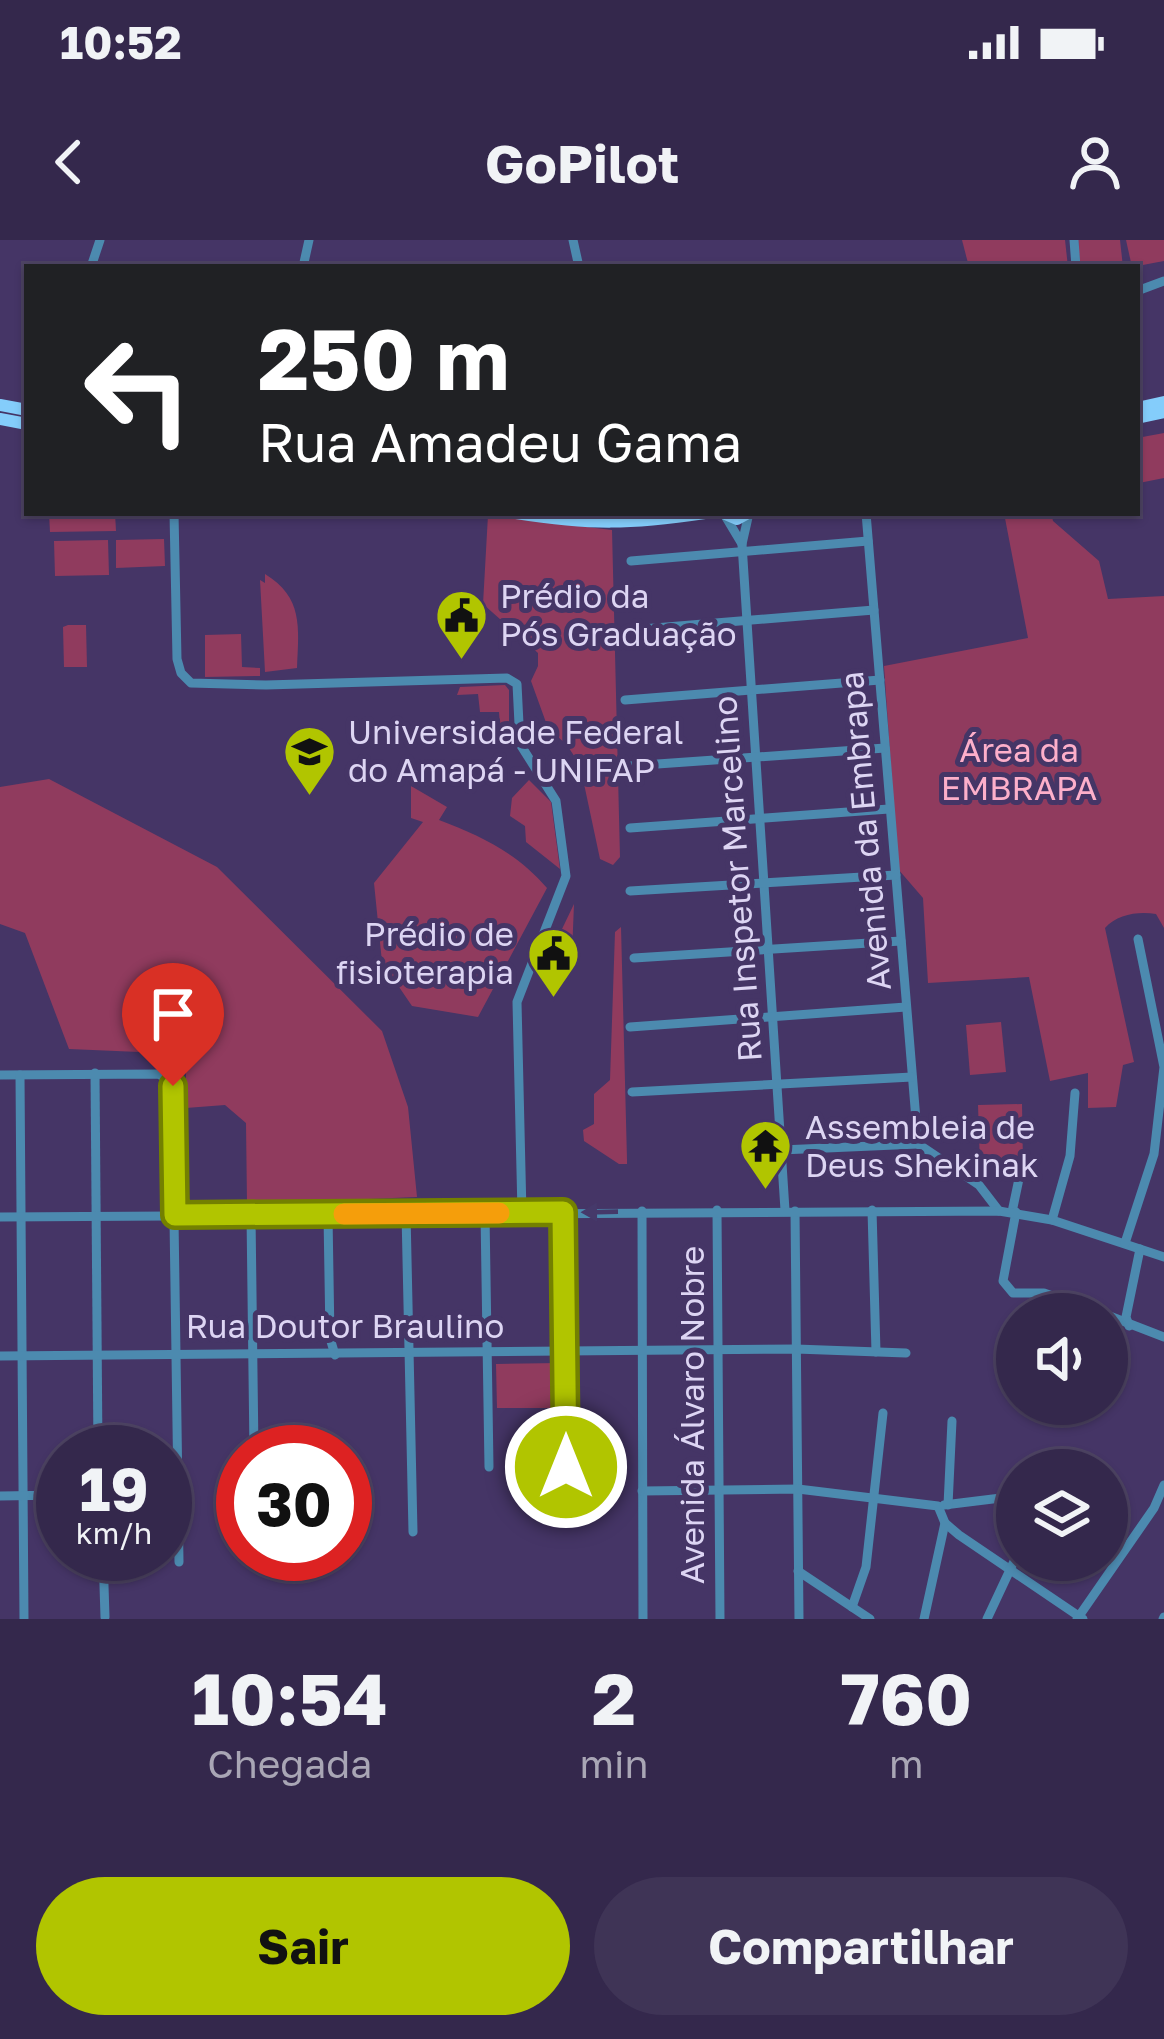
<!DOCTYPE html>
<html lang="pt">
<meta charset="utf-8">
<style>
:root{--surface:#34284c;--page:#3f3456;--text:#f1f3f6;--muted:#a9a6b5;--line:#4e4464;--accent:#b1c500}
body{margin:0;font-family:"Golos Text",sans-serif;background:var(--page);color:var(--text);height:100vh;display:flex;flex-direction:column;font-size:45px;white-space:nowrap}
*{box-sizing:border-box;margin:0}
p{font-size:39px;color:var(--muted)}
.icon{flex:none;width:66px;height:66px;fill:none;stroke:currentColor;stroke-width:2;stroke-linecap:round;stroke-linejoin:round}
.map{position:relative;height:1379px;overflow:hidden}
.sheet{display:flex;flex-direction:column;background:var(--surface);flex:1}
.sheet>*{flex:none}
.hud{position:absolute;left:24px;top:24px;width:1116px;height:252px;border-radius:0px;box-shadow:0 3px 9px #0004,0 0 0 3px var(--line);background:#202124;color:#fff;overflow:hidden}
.tools{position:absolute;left:996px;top:1053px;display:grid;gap:24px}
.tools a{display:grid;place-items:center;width:132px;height:132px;border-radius:50%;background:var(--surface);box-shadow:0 3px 9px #0004,0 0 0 3px var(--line);font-size:60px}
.speed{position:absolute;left:36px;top:1185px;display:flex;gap:24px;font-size:60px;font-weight:700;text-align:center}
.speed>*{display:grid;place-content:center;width:156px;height:156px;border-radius:50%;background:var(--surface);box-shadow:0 3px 9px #0004,0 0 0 3px var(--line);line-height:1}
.speed small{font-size:30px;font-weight:400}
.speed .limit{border:18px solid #d22;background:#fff;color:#111}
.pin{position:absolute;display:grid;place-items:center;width:102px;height:102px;color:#fff;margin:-123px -51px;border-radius:50% 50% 50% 0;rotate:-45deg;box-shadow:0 0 12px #0007}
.pin .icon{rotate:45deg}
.me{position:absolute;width:132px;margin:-66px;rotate:0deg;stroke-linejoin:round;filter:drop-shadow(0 0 9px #0008)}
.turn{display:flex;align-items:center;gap:42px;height:252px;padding:0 36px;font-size:54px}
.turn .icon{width:156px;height:156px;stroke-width:2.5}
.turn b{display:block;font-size:84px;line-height:102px}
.eta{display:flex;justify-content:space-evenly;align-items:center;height:204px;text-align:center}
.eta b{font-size:72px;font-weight:700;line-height:84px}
.button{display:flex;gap:24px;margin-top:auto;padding:24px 36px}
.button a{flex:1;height:138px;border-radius:72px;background:var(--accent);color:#111;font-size:48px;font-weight:700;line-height:138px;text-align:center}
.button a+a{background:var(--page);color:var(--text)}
.status{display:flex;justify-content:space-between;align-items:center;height:84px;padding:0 60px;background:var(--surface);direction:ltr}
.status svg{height:33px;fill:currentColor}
header{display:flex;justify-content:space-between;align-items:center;height:156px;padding:0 36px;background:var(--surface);font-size:54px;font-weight:700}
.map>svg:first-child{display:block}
</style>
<div class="status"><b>10:52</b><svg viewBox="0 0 49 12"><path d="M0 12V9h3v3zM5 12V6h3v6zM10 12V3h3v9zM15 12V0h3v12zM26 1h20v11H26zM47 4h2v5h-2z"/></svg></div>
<header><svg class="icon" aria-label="back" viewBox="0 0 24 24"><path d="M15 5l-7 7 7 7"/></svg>GoPilot<svg class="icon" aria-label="person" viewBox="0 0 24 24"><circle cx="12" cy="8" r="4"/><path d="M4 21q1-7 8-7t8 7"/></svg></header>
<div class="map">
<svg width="1164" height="1379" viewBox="0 0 1164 1379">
<rect width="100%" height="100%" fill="#453566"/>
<g fill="#903b5e">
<path d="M962,0H1065L1068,27H969Z"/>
<path d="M1078,0H1120L1123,27H1080Z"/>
<path d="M1126,0H1164V21L1132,27Z"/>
<path d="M1164,193V238L1139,243L1137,198Z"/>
<path d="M49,273H115L116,291L50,292Z"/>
<path d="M1004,273H1051L1053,281L1099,321L1108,359L1164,356V688L1156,674C1139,671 1117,674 1105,688L1134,822L1123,825L1116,867L1088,868V833L1050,841L1029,737L928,743L923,658L898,629L884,426L1028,398Z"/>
<path d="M488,275L612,290L620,617L613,625L600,619L580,525L567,505L548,488L531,441L538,426V413L483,364Z"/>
<path d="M164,299L165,326L116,328V300Z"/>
<path d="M108,300L109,335L55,336L54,301Z"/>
<path d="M265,334C303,357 299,387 297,428L265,432L260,340L265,343Z"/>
<path d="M68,385H86L87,427H64L63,387Z"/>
<path d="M241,394L242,427L260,428V436L205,437V395Z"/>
<path d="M505,445L509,450V485H500L499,472H480L478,454L457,455L460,447Z"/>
<path d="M49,539L217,627L382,791L408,867L417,957L247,964L246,883L225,865L186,868V814L69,809L25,693L0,684V547Z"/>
<path d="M529,540L551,562L560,629L526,602L525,586L510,576L512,558Z"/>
<path d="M411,546L447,567L439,580C481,596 517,613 547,648L478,777L412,766L382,722L374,643L423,582L411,578Z"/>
<path d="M574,664L572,713L551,712Z"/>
<path d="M621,687L627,919V924H619L584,901L583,890L594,884V854L610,840L615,692Z"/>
<path d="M1001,782L1006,832L970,835L966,785Z"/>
<path d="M1022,864L1023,924L980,926L978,865Z"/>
<path d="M559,1123V1168H497L496,1124Z"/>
</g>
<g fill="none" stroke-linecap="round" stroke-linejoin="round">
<g stroke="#4c8aaf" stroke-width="9">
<path d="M573,0L579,27"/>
<path d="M1074,0L1076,27"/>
<path d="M91,27L100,0"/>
<path d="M303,27L309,0"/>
<path d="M1137,51L1164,41"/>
<path d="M174,273L177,419L181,433L191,443L266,445L507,438L517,444L520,504L556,561L566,636L517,762L522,973"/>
<path d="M749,273L742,304L785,970"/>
<path d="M866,273L918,904"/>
<path d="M724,274L742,304"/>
<path d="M631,321L868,301"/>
<path d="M630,390L874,370"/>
<path d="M625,460L880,440"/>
<path d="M629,526L885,508"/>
<path d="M630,588L889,569"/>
<path d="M630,651L896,635"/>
<path d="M634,718L901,701"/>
<path d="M630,787L906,767"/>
<path d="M95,833L98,1212"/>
<path d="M0,835L158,834L172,841L179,1322"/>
<path d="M20,835L24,1379"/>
<path d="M632,852L912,837"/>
<path d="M918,904L979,945L999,971"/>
<path d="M781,910L918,904"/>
<path d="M717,970L720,1379"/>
<path d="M872,970L876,1112"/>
<path d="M642,971L643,1379"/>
<path d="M795,971L799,1379"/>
<path d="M563,972L566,1227"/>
<path d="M1012,972L1020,934"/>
<path d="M1016,972L1003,1041L1013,1053H1044L1104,1074"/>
<path d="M406,973L413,1292"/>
<path d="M485,974L489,1227"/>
<path d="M251,975L254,1212"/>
<path d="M328,975L330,1098L335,1115"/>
<path d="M0,977L999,971L1052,980L1164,1017"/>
<path d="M1052,980L1070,916L1075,853"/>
<path d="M1125,1003L1154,914L1164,827L1138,699"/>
<path d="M1107,1075L1164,1097"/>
<path d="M1129,1086L1126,1077L1140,1009"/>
<path d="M0,1116L796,1109L906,1113"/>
<path d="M642,1251L798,1249L938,1266L945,1283L959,1295L1083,1379"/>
<path d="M0,1256L63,1255"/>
<path d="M944,1265L1017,1256"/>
<path d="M948,1265L952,1181"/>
<path d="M103,1314L105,1377"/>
<path d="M798,1331L870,1379"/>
<path d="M852,1367L866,1327L883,1173"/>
<path d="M924,1379L945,1283"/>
<path d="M987,1379L1017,1315"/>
<path d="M1077,1379L1154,1268L1164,1245"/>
<path d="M1163,1379L1164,1377"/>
</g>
<g stroke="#84cdfb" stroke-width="12">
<path d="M0,165L27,170"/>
<path d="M1137,168L1164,162"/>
<path d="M1137,178L1164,172"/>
<path d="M0,179L27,184"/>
<path d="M516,273C592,285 630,284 705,273"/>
<path d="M723,273L737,279L748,273"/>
</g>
</g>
<defs><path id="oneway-solid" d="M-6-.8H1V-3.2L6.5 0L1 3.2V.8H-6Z" transform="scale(3)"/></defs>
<use fill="#45396a" href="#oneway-solid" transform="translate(600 972) rotate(179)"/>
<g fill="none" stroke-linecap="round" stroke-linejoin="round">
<defs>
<path id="route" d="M173,846L175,975L563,972L566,1227"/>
</defs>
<use href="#route" stroke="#738000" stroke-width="30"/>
<use href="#route" stroke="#b1c500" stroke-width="21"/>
<path stroke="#f59e0b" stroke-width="21" d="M344,974L499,973"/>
</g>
<defs>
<symbol id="civic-pin" viewBox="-11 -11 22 30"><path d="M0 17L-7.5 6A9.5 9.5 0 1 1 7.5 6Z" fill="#b1c500" stroke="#453566"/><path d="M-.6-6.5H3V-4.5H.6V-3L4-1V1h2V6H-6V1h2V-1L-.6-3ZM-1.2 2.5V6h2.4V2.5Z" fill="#111"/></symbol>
<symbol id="university-pin" viewBox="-11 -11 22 30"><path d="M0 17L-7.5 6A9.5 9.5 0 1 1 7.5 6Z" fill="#b1c500" stroke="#453566"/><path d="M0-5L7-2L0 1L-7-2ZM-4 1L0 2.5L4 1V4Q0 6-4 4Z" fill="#111"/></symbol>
<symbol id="temple-pin" viewBox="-11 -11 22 30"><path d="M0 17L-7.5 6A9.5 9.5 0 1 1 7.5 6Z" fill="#b1c500" stroke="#453566"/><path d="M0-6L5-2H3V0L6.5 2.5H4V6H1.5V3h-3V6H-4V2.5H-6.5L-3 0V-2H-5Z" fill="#111"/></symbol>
</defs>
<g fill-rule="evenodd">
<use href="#civic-pin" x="432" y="346" width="59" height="81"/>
<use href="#university-pin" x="280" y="482" width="59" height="81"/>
<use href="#civic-pin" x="524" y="684" width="59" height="81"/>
<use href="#temple-pin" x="736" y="876" width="59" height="81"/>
</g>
<g text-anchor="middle" stroke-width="10" stroke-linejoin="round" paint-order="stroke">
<g font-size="33" fill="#ddd5f3" stroke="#453566" text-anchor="start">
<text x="500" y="368">Prédio da<tspan x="500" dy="38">Pós Graduação</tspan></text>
<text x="348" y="504">Universidade Federal<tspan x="348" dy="38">do Amapá - UNIFAP</tspan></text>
<text x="514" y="706" text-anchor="end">Prédio de<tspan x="514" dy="38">fisioterapia</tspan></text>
<text x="805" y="899">Assembleia de<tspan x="805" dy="38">Deus Shekinak</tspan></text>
</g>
<g font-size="33" fill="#fdafca" stroke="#453566">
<text x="1019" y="522">Área da<tspan x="1019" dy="38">EMBRAPA</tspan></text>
</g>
<g font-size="33" fill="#ddd5f3" stroke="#453566">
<text transform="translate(865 591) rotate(-95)" y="12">Avenida da Embrapa</text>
<text transform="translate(737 639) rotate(-94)" y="12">Rua Inspetor Marcelino</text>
<text x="345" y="1098">Rua Doutor Braulino</text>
<text transform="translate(692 1175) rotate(-90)" y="12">Avenida Álvaro Nobre</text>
</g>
</g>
</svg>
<div class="tools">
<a><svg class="icon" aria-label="sound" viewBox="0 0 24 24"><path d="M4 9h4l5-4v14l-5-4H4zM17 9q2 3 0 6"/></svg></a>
<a><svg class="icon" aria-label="layers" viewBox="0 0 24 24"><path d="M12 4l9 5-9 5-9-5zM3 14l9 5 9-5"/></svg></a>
</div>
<div class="speed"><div>19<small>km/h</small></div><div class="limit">30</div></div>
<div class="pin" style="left:173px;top:846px;background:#d93025"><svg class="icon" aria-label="arrive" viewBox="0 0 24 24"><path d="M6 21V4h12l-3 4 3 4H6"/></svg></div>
<svg class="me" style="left:566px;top:1227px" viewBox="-20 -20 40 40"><circle r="17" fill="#b1c500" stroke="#fff" stroke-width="3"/><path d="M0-11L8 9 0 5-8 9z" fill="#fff"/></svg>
<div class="hud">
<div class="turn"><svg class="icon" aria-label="left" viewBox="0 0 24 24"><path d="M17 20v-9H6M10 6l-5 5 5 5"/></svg><div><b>250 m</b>Rua Amadeu Gama</div></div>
</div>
</div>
<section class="sheet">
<div class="eta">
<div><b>10:54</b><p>Chegada</p></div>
<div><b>2</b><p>min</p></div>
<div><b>760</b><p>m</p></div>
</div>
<div class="button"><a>Sair</a><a>Compartilhar</a></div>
</section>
